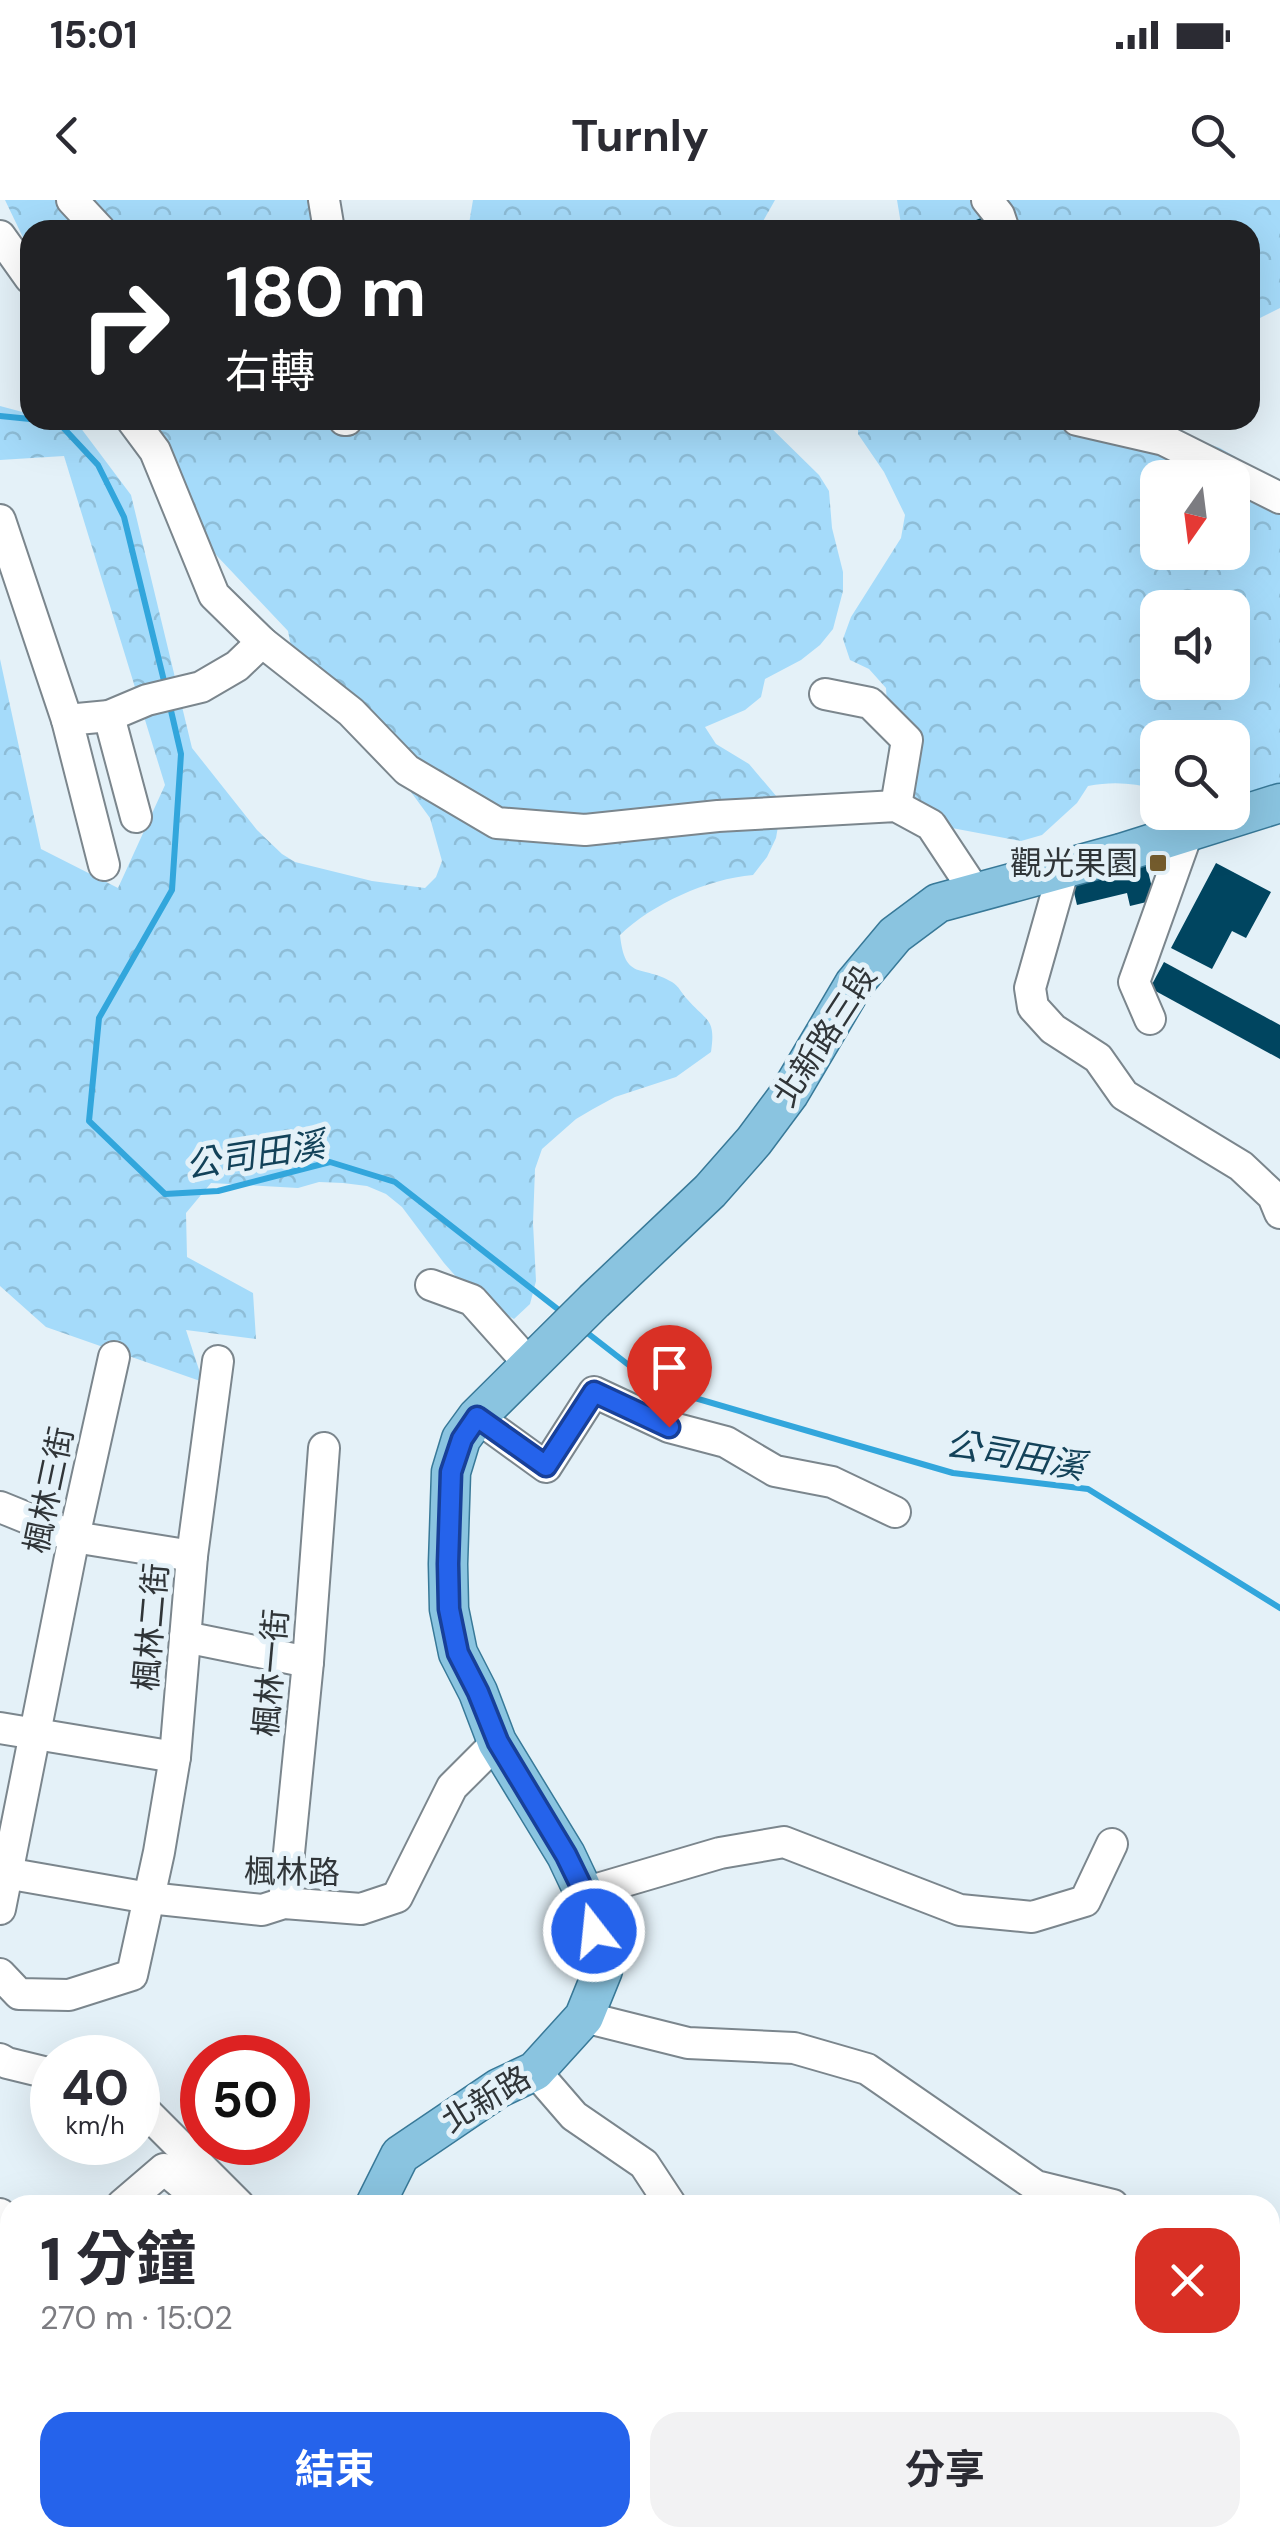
<!DOCTYPE html>
<html lang="zh-TW">
<meta charset="utf-8">
<style>
:root{--surface:#fff;--page:#f2f2f3;--text:#2b2b33;--muted:#7c7c81;--accent:#2563eb}
body{margin:0;font-family:"DM Sans","Noto Sans TC",sans-serif;background:var(--page);color:var(--text);height:100vh;display:flex;flex-direction:column;font-size:38px;white-space:nowrap}
*{box-sizing:border-box;margin:0}
p{font-size:32px;color:var(--muted)}
.icon{flex:none;width:55px;height:55px;fill:none;stroke:currentColor;stroke-width:2;stroke-linecap:round;stroke-linejoin:round}
.map{position:relative;flex:1;overflow:hidden}
.sheet{position:absolute;left:0px;top:1995px;width:1280px;height:352px;display:flex;flex-direction:column;background:var(--surface);border-radius:30px 30px 0 0;box-shadow:0 10px 40px #0002}
.sheet>*{flex:none}
.top-card{position:absolute;left:20px;top:20px;width:1240px;height:210px;border-radius:30px;box-shadow:0 10px 40px #0002;background:#202124;color:#fff;overflow:hidden}
.needle{width:65px;rotate:194deg}
.tools{position:absolute;left:1140px;top:260px;display:grid;gap:20px}
.tools a{display:grid;place-items:center;width:110px;height:110px;border-radius:20px;background:var(--surface);box-shadow:0 10px 40px #0002;font-size:50px}
.speed{position:absolute;left:30px;top:1835px;display:flex;gap:20px;font-size:50px;font-weight:700;text-align:center}
.speed>*{display:grid;place-content:center;width:130px;height:130px;border-radius:50%;background:var(--surface);box-shadow:0 10px 40px #0002;line-height:1}
.speed small{font-size:25px;font-weight:400}
.speed .limit{border:15px solid #d22;background:#fff;color:#111}
.pin{position:absolute;display:grid;place-items:center;width:85px;height:85px;color:#fff;margin:-102px -42px;border-radius:50% 50% 50% 0;rotate:-45deg;box-shadow:0 0 10px #0007}
.pin .icon{rotate:45deg}
.me{position:absolute;width:110px;margin:-55px;rotate:344deg;stroke-linejoin:round;filter:drop-shadow(0 0 8px #0008)}
.turn{display:flex;align-items:center;gap:35px;height:210px;padding:0 40px;font-size:45px}
.turn .icon{width:130px;height:130px;stroke-width:2.5}
.turn b{display:block;font-size:70px;line-height:85px}
.round{display:grid;place-items:center;flex:none;width:105px;height:105px;border-radius:30px;background:var(--page)}
.overview{display:flex;align-items:center;justify-content:space-between;height:170px;padding:0 40px}
h1{font-size:60px;font-weight:700;line-height:75px}
.primary-button{display:flex;gap:20px;margin-top:auto;padding:20px 40px}
.primary-button a{flex:1;height:115px;border-radius:30px;background:var(--accent);color:#fff;font-size:40px;font-weight:700;line-height:115px;text-align:center}
.primary-button a+a{background:var(--page);color:var(--text)}
.status{display:flex;justify-content:space-between;align-items:center;height:70px;padding:0 50px;background:var(--surface);direction:ltr}
.status svg{height:28px;fill:currentColor}
header{display:flex;justify-content:space-between;align-items:center;height:130px;padding:0 40px;background:var(--surface);font-size:45px;font-weight:700}
.map>svg:first-child{display:block}
</style>
<div class="status"><b>15:01</b><svg viewBox="0 0 49 12"><path d="M0 12V9h3v3zM5 12V6h3v6zM10 12V3h3v9zM15 12V0h3v12zM26 1h20v11H26zM47 4h2v5h-2z"/></svg></div>
<header><svg class="icon" aria-label="back" viewBox="0 0 24 24"><path d="M15 5l-7 7 7 7"/></svg>Turnly<svg class="icon" aria-label="search" viewBox="0 0 24 24"><circle cx="10" cy="10" r="6"/><path d="M15 15l6 6"/></svg></header>
<div class="map">
<svg width="1280" height="2346" viewBox="0 0 1280 2346">
<defs>
<pattern id="forest-crowns" width="20" height="18" patternUnits="userSpaceOnUse" patternTransform="scale(2.5)"><rect width="20" height="18" fill="#a5dbfa"/><path d="M2 6a3 3 0 1 1 6 0M12 15a3 3 0 1 1 6 0" fill="none" stroke="#8ebdd7"/></pattern>
</defs>
<rect width="100%" height="100%" fill="#e4f1f8"/>
<g fill="url(#forest-crowns)" fill-rule="evenodd">
<path d="M5,0H323L331,30H30V52Z"/>
<path d="M473,0H775L758,30H468Z"/>
<path d="M897,0H1280V108L1250,123V30H902Z"/>
<path d="M0,206L30,214V220H52L80,227L131,295L192,548L257,630L282,654L295,662L372,681L425,688L436,677L442,661L430,618L392,566L291,446L288,431L200,338L152,220H763L819,275L829,291L832,328L843,372V391L833,429L820,445L801,460L765,479L761,497L745,510L705,527L716,544L749,564L777,597L780,615L776,638L767,657L753,675C707,679 652,704 620,735C625,782 642,764 672,782C679,786 682,794 687,799C707,822 716,818 711,852L676,877L615,897L593,909L576,919L542,949L535,969L533,1023L536,1081L530,1104L514,1119L474,1097L444,1063L402,1007L386,994L367,986L343,983L319,982L298,988L211,983L186,1013L187,1057L253,1093L256,1139L186,1130L203,1182L46,1127L0,1086V459L41,649L118,688L165,585L64,256L0,260Z"/>
<path d="M858,220H1143L1220,248L1280,283V584L1246,592L1233,591L1232,538H1158L1157,589C1133,583 1113,581 1088,586L1077,603L1042,635L1021,641L936,625L887,579L889,534L886,488L869,469L850,460L843,439L851,417L901,338L905,315L884,272L858,234ZM1158,278H1232V352H1158ZM1158,408H1232V482H1158Z"/>
<path d="M0,2040L10,2077V2338H81L82,2342L0,2345Z"/>
</g>
<g fill="none" stroke-linecap="round" stroke-linejoin="round">
<g stroke="#32a6dc" stroke-width="6">
<path d="M0,216L30,219"/>
<path d="M44,220L57,221L98,265L124,317L165,485"/>
<path d="M169,502L181,554L172,690L99,818L89,921L165,994L218,991L330,962L395,982L564,1114"/>
<path d="M581,1128L657,1187L953,1273L1088,1289L1280,1408"/>
</g>
</g>
<g fill="#004560">
<path d="M986,16L992,30H962L961,26Z"/>
<path d="M1146,663L1155,700L1130,706L1127,693L1077,705L1071,680Z"/>
<path d="M1216,663L1271,692L1246,738L1232,731L1212,769L1171,748Z"/>
<path d="M1164,762L1280,825V859L1150,788Z"/>
</g>
<g fill="none" stroke-linecap="round" stroke-linejoin="round">
<defs>
<g id="minor">
<path d="M72,0L100,30"/>
<path d="M324,0L329,30"/>
<path d="M987,0L999,15L1004,30"/>
<path d="M0,36L30,78"/>
<path d="M132,220L155,251L214,395L262,442L351,512L407,570L497,623L585,630L718,616L896,606L931,625L976,693"/>
<path d="M344,220H347"/>
<path d="M1077,220L1164,240L1280,298"/>
<path d="M0,320L67,520"/>
<path d="M825,494L870,503L907,540L896,606"/>
<path d="M109,516L136,617"/>
<path d="M104,665L67,520L109,516L147,500L201,487L237,466L262,442"/>
<path d="M1064,668L1030,788L1033,807L1053,829L1098,858L1124,895L1241,966L1273,996L1280,1013"/>
<path d="M1150,819L1134,782L1188,631"/>
<path d="M431,1085L472,1100L530,1165"/>
<path d="M477,1217L546,1267L594,1192L669,1227L726,1242L775,1271L832,1282L895,1312"/>
<path d="M0,1307L74,1337L192,1356"/>
<path d="M185,1437L308,1462"/>
<path d="M0,1528L175,1557"/>
<path d="M0,1672L149,1698L262,1710L284,1703L361,1709L397,1697L452,1587L497,1542"/>
<path d="M584,1693L720,1653L784,1642L960,1710L1032,1717L1085,1701L1112,1644"/>
<path d="M284,1703L308,1462L324,1248"/>
<path d="M0,1709L74,1337L114,1157"/>
<path d="M0,1774L19,1794L69,1795L132,1775L159,1652L175,1557L192,1356L218,1161"/>
<path d="M584,1817L688,1843L794,1848L867,1869L1036,1986L1113,2005"/>
<path d="M0,1859L7,1863L52,1874"/>
<path d="M535,1871L574,1916L644,1964L671,2005"/>
<path d="M138,1904L239,2005"/>
<path d="M122,2005L164,1969L207,2005"/>
<path d="M0,2014L10,2058"/>
<path d="M1270,2043L1280,2045"/>
<path d="M975,2338L991,2346"/>
</g>
<g id="major">
<path d="M375,2005L400,1955L499,1888L535,1871L584,1817L603,1770L584,1693L566,1655L497,1542L478,1492L458,1453L449,1409L448,1364L451,1272L461,1239L477,1217L594,1101L710,991L754,941L789,894L854,784L895,735L938,703L1121,653L1280,603"/>
<path d="M61,2346L85,2338"/>
</g>
</defs>
<use href="#minor" stroke="#7b868d" stroke-width="34"/>
<use href="#major" stroke="#387998" stroke-width="41"/>
<use href="#minor" stroke="#fff" stroke-width="30"/>
<use href="#major" stroke="#8ac4e0" stroke-width="38"/>
</g>
<g fill="none" stroke-linecap="round" stroke-linejoin="round">
<defs>
<path id="route" d="M594,1731L584,1692L566,1655L498,1542L478,1492L458,1453L449,1409L448,1364L451,1272L462,1239L477,1217L546,1266L594,1192L669,1227"/>
</defs>
<use href="#route" stroke="#184099" stroke-width="25"/>
<use href="#route" stroke="#2563eb" stroke-width="18"/>
</g>
<rect fill="#745c2d" stroke="#e4f1f8" stroke-width="4" x="1148" y="653" width="20" height="20" rx="5"/>
<g text-anchor="middle" stroke-width="10" stroke-linejoin="round" paint-order="stroke">
<g font-size="32" fill="#303538" stroke="#e4f1f8" text-anchor="end">
<text x="1138" y="674">觀光果園</text>
</g>
<g font-size="32" fill="#303538" stroke="#e4f1f8">
<text transform="translate(825 836) rotate(-57)" y="11">北新路三段</text>
<text transform="translate(49 1290) rotate(-78)" y="11">楓林三街</text>
<text transform="translate(151 1427) rotate(-85)" y="11">楓林二街</text>
<text transform="translate(271 1473) rotate(-85)" y="11">楓林一街</text>
<text transform="translate(292 1672) rotate(1)" y="11">楓林路</text>
<text transform="translate(486 1899) rotate(-31)" y="11">北新路</text>
</g>
<g font-size="35" font-style="italic" fill="#134259" stroke="#e4f1f8">
<text transform="translate(255 955) rotate(-9)" y="12">公司田溪</text>
<text transform="translate(1015 1255) rotate(10)" y="12">公司田溪</text>
</g>
</g>
</svg>
<div class="tools">
<a><svg class="needle" viewBox="-14 -14 28 28"><path d="M0-13l5 13h-10z" fill="#e53935"/><path d="M0 13l5-13h-10z" fill="#7c7c81"/></svg></a>
<a><svg class="icon" aria-label="sound" viewBox="0 0 24 24"><path d="M4 9h4l5-4v14l-5-4H4zM17 9q2 3 0 6"/></svg></a>
<a><svg class="icon" aria-label="search" viewBox="0 0 24 24"><circle cx="10" cy="10" r="6"/><path d="M15 15l6 6"/></svg></a>
</div>
<div class="speed"><div>40<small>km/h</small></div><div class="limit">50</div></div>
<div class="pin" style="left:669px;top:1227px;background:#d93025"><svg class="icon" aria-label="arrive" viewBox="0 0 24 24"><path d="M6 21V4h12l-3 4 3 4H6"/></svg></div>
<svg class="me" style="left:594px;top:1731px" viewBox="-20 -20 40 40"><circle r="17" fill="#2563eb" stroke="#fff" stroke-width="3"/><path d="M0-11L8 9 0 5-8 9z" fill="#fff"/></svg>
<div class="top-card">
<div class="turn"><svg class="icon" aria-label="right" viewBox="0 0 24 24"><path d="M7 20v-9h11M14 6l5 5-5 5"/></svg><div><b>180 m</b>右轉</div></div>
</div>
<section class="sheet">
<div class="overview"><div><h1>1 分鐘</h1><p>270 m · 15:02</p></div><a class="round" style="background:#d93025;color:#fff"><svg class="icon" aria-label="close" viewBox="0 0 24 24"><path d="M6 6l12 12M18 6L6 18"/></svg></a></div>
<div class="primary-button"><a>結束</a><a>分享</a></div>
</section>
</div>
